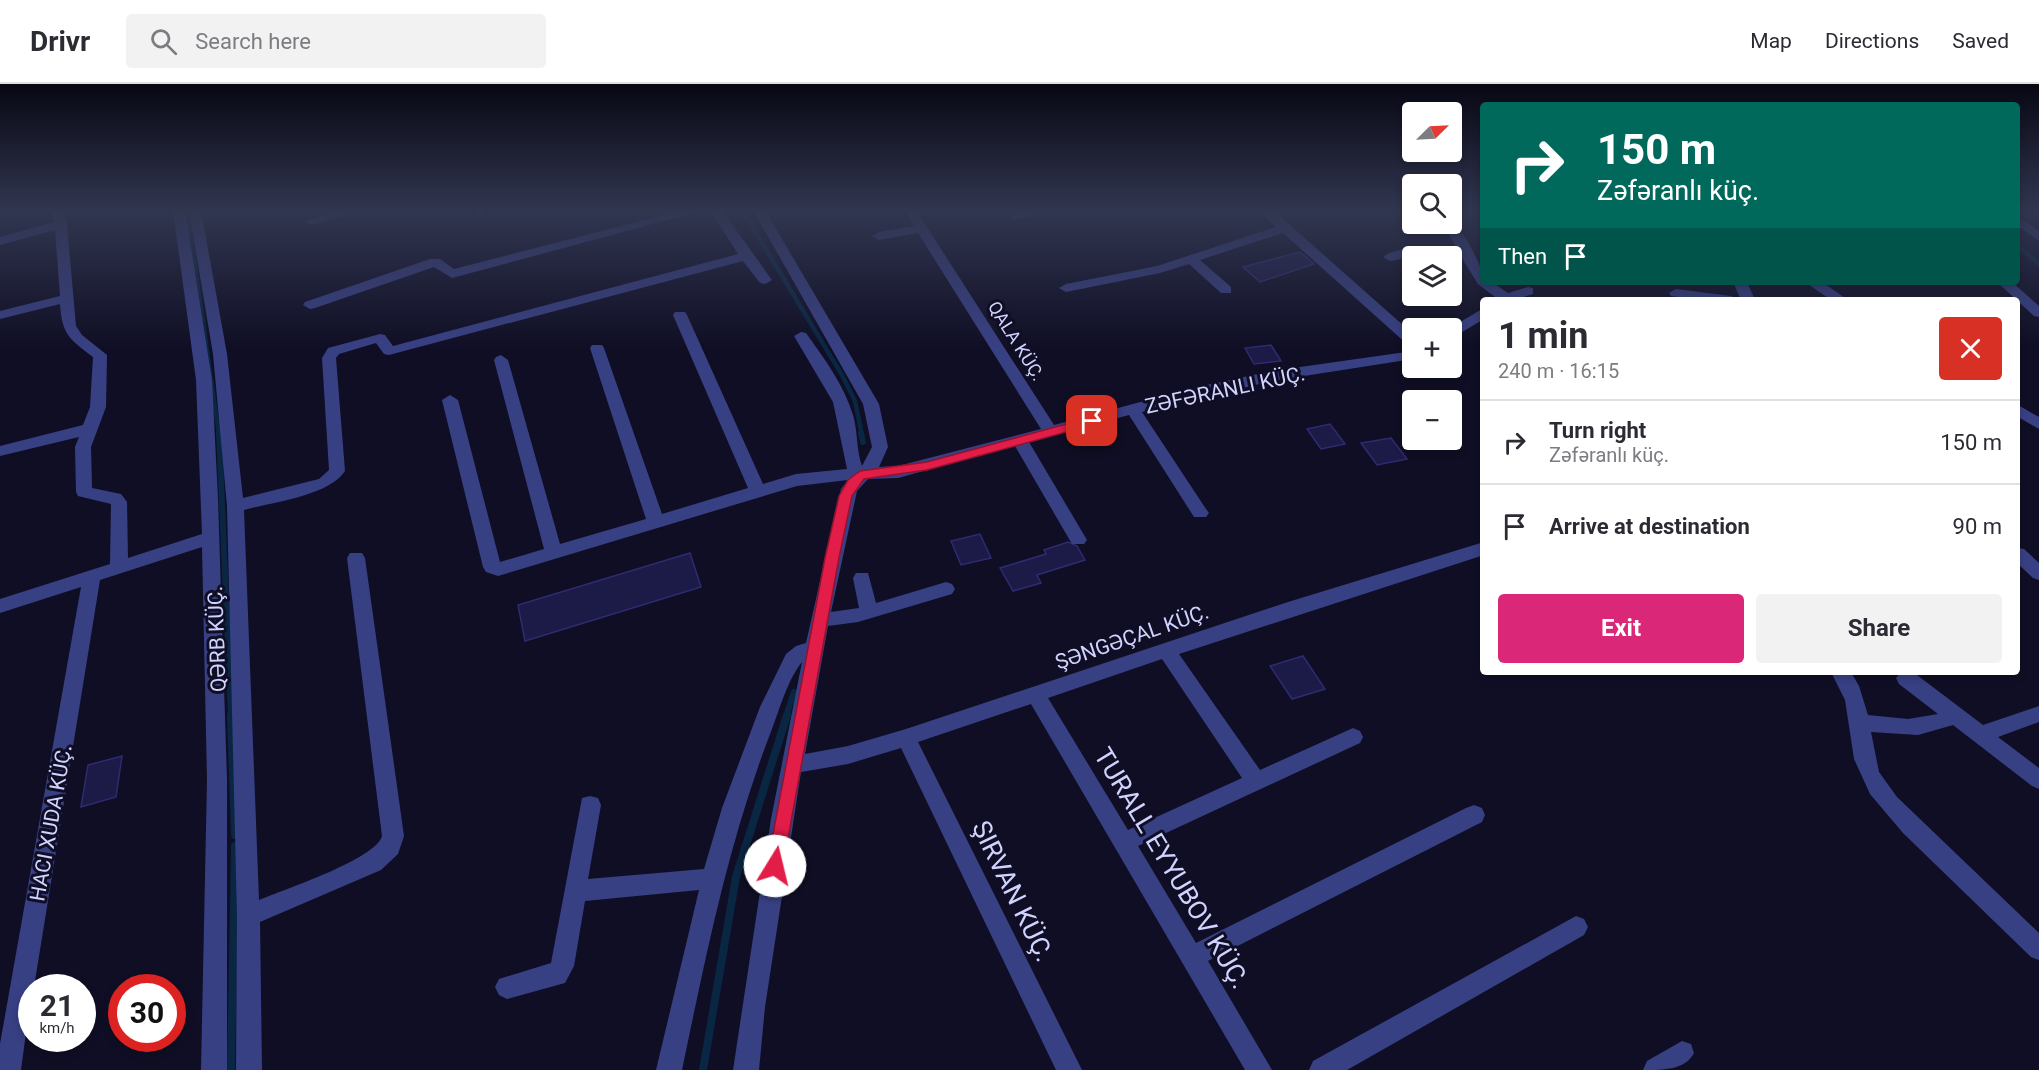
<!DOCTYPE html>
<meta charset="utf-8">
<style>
:root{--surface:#fff;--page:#f2f2f3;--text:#2b2b33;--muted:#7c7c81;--line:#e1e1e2;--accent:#db2777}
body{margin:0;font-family:Roboto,sans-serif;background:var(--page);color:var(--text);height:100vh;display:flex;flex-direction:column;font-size:22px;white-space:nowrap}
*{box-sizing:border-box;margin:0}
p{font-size:20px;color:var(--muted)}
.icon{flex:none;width:33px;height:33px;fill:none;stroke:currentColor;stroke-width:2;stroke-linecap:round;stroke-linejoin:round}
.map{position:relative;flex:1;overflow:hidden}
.details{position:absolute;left:1480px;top:213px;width:540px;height:378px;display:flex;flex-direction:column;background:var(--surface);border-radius:6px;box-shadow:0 3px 9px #0003}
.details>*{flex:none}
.guide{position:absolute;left:1480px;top:18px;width:540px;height:183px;border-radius:6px;box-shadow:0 3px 9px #0003;background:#00695c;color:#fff;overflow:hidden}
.needle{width:39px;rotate:66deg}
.fabs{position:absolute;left:1402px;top:18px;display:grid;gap:12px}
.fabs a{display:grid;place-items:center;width:60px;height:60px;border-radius:6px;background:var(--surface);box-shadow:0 3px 9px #0003;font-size:30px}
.speed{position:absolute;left:18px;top:890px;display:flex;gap:12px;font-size:30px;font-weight:700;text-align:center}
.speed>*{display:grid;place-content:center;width:78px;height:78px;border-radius:50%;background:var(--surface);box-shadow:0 3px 9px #0003;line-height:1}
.speed small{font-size:15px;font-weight:400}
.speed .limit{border:9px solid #d22;background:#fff;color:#111}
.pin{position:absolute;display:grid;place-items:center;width:51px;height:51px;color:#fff;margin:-26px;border-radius:12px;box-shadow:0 3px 9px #0006}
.me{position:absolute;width:66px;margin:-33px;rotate:9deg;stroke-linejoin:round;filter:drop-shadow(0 0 4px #0008)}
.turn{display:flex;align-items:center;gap:21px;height:126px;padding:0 18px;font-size:27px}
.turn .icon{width:78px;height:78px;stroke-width:2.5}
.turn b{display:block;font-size:42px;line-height:51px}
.then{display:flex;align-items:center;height:57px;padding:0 18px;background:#0003;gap:12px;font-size:22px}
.round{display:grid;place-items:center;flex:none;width:63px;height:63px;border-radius:6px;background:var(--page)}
.overview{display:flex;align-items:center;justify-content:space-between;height:102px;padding:0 18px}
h1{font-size:36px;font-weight:700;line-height:45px}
.primary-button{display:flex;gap:12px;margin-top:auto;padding:12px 18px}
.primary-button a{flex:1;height:69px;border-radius:6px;background:var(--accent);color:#fff;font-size:24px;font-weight:700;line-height:69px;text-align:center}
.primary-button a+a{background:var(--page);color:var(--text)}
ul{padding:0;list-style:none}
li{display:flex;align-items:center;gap:18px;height:84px;padding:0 18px;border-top:2px solid var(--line)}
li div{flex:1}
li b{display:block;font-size:22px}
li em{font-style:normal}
header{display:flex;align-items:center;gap:36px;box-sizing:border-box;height:84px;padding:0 30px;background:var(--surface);border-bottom:2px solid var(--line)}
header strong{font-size:28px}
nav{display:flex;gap:33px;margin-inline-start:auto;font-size:21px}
.search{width:420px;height:54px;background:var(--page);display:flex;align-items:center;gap:15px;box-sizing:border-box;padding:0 21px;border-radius:6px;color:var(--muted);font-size:22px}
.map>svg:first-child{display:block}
</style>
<header>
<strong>Drivr</strong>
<div class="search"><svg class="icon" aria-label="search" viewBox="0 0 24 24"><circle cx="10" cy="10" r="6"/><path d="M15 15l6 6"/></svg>Search here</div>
<nav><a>Map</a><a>Directions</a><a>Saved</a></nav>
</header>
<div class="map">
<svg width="2039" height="986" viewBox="0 0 2039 986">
<rect width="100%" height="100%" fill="#0f0e24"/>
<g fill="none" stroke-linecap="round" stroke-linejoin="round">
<g stroke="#092643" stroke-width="4.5">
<path d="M187,126L219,351"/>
<path d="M742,126L842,291L855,317L862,351"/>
<path d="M2018,162L2039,180"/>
</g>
<g stroke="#092643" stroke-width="6">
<path d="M219,349L231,632"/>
<path d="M861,349L863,358"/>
<path d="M786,632L794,608"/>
</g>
<g stroke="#092643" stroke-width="8">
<path d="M231,631L235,751"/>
<path d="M231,986L235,762"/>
<path d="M703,986L736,793L787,631"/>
</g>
</g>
<g fill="#1c1a46" stroke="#2f2b72" stroke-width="1.5">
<path d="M1300,168L1314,180L1260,198L1243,183Z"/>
<path d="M1271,261L1281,277L1254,280L1245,264Z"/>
<path d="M1330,340L1345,360L1321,365L1307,345Z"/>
<path d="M1391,354L1407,375L1377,381L1361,359Z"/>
<path d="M980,450L991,474L961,481L951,457Z"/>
<path d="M1068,458L1077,462L1085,476L1037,491L1041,499L1013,507L1000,484L1046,470L1044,466Z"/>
<path d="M690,469L701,503L525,557L518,521Z"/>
<path d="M1303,572L1325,605L1292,615L1270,582Z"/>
<path d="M122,672L116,713L81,723L88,681Z"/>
</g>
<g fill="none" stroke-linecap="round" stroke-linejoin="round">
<g fill="#384084" fill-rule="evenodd">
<path d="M51,126H63L67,140L76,242L82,251L107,271L106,323L91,363L92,404L121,410L127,418L128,474L202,450L196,296L173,126H185L212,296L218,415L227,696V986H201L207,696L202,463L100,496L34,903H32L21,986H0V960L81,503L0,529V515L110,480L111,420L78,412L76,408L75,363L79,353L0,372V362L83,341L90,323L93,273C69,255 62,250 60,220L0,235V227L60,212L55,146L0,161V153L54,138Z"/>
<path d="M189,126H201L227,270L243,414L319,395L329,386L322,274L328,264L380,250L385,251L393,262L738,170L710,126H722L772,196L765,200L760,199L743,177L389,271L384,270L376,259L339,270L336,274L345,387C329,412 272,418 244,426L259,816C283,806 376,775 382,752L347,474L350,469H362L365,474L404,752L398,770L381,786L260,838L262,986H236L237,832L227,422L213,270Z"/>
<path d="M342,126H366L311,141L305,137Z"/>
<path d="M476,126H489L481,132L477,131Z"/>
<path d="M683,126H705L452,194L434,183L315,224L310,225L303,221L305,218L430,175H440L454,185Z"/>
<path d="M753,126H765L879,320L888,363L879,383L898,382L1041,345L918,149L879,156L872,152L879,148L914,142L904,126H916L1054,341L1197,303L1272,287L1413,267V275L1272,297L1142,328L1206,425L1209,429L1206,433H1194L1129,331L1029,358L1087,456L1084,460H1072L1015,362L898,394L868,395L857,407L831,528L859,524L853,494L856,489H868L876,519L946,498L952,500L955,505L952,510L858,538L828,542L805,670L848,662L906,645L1288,518L1484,458V471L1179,570L1260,686L1353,644L1360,647L1363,653L1360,659L1138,762L1196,859L1466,724L1474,721L1482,724L1485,731L1482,738L1208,877L1272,986H1245L1031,620L918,658L1082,986H1056L901,664L848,680L801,688L765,923L759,986H733L771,735L802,578C788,595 780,624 772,645C729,755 706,871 682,986H656L699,806L585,817L574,882L565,899L507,915L499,911L495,903L499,895L551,879L582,714L590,712L598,714L601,721L588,795L704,785L722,724L760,623L786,570L796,562L806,559L841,405L848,396L797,402L498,492L486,488L483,483L442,316L450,311L458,316L500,478L544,465L494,276L496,273L501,271L508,276L560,460L646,435L590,264L592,261H602L604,264L662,430L748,404L673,231L675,228H685L687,231L763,400L796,390L847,385L833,318L794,252L801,248L806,249C824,274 844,301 853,331C858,348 856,365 862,382L872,363L863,320ZM1162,575L1242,694L1128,746L1048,614Z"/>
<path d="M1027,126H1056L1016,136L1010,132Z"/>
<path d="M1259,126H1273L1413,250V262L1408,261L1283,149L1200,176L1231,203V209H1221L1189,180L1160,189L1066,208L1059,204L1066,200L1157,182L1276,143Z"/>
<path d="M2018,132L2039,147V157L2018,142Z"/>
<path d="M1452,137C1463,147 1484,183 1484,198H1492L1508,209L1528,203L1533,204V210L1514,216H1493L1495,213L1478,200L1460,171L1431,170L1390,177L1383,173C1396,162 1439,162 1456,163L1443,140H1452Z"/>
<path d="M1733,198H1747L1755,216H1741Z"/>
<path d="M1805,198H1822L1848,216H1831Z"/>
<path d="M1997,198H2012L2039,222V233L2034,232Z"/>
<path d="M1676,205L1731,212L1738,216H1698L1671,212L1669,209Z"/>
<path d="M1484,224V235L1452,254L1450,244Z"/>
<path d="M2018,321L2039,333V345L2018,333Z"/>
<path d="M2018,464L2024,465L2039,479V496L2033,494L2018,480Z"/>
<path d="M1831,588H1851L1859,602L1868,631L1908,635L1938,630L1899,600L1896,594L1901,588H1913L1983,641L2039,622V638L1998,653L2039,684V705L2032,702L1953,641L1918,651L1871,648L1879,688L1897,713L2039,849V876L2031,873L1903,749L1870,710L1854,675L1845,616Z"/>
<path d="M1576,832L1584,835L1588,843L1584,851L1347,986H1309L1313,977Z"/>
<path d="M1682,957L1691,960L1694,969C1685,986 1664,986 1643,986L1647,977Z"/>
</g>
</g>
<linearGradient id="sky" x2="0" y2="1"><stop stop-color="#080814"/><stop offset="0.48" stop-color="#313650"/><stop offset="1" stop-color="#313650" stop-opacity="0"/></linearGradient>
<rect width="2039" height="264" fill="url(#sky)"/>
<path fill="#e11d48" stroke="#92132f" stroke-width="1.5" d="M1092,333L1096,334V340L927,386L864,395L852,412L839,474L783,782L781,788L775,790L769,788L767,782L825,474L839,412L848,396L860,387L927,378Z"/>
<g text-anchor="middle" stroke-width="6" stroke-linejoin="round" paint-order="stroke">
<g font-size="18" fill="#d1d3ff" stroke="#0f0e24">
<text transform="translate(1016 257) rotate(58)" y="6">QALA KÜÇ.</text>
</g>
<g font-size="21" fill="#d1d3ff" stroke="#0f0e24">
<text transform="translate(1225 306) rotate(-12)" y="7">ZƏFƏRANLI KÜÇ.</text>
<text transform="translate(1132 553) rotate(-19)" y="7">ŞƏNGƏÇAL KÜÇ.</text>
<text transform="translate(217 555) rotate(-92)" y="7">QƏRB KÜÇ.</text>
<text transform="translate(51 739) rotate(-80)" y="7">HACI XUDA KÜÇ.</text>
</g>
<g font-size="26" fill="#d1d3ff" stroke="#0f0e24">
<text transform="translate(1172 784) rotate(59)" y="9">TURALL EYYUBOV KÜÇ.</text>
<text transform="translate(1013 807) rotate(64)" y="9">ŞIRVAN KÜÇ.</text>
</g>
</g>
</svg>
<div class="fabs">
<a><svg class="needle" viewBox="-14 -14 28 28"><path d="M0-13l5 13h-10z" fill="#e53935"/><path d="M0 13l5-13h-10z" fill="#7c7c81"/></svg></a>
<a><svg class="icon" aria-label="search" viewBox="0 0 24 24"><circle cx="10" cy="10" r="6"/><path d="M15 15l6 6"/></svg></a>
<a><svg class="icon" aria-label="layers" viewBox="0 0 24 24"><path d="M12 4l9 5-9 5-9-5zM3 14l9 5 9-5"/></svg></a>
<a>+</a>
<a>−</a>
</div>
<div class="speed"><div>21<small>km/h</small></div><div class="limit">30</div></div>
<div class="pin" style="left:1092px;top:337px;background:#d93025"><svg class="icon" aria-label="arrive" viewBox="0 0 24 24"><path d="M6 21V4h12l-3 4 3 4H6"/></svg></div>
<svg class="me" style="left:775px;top:782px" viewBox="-20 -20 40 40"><circle r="19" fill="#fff"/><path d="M0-13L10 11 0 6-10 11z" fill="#e11d48"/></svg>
<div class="guide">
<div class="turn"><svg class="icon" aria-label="right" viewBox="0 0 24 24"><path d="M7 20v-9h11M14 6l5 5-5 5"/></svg><div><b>150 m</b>Zəfəranlı küç.</div></div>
<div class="then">Then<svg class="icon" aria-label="arrive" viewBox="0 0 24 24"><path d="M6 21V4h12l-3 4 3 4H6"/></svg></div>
</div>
<section class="details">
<div class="overview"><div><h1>1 min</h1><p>240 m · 16:15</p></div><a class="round" style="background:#d93025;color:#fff"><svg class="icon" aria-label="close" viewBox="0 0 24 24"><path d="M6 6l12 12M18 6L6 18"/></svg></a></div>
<ul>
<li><svg class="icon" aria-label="right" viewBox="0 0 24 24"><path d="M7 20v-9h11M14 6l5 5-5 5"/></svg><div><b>Turn right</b><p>Zəfəranlı küç.</p></div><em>150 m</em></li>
<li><svg class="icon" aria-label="arrive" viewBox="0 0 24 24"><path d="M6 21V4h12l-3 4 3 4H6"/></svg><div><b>Arrive at destination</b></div><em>90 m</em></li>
</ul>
<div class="primary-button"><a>Exit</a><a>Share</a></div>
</section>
</div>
